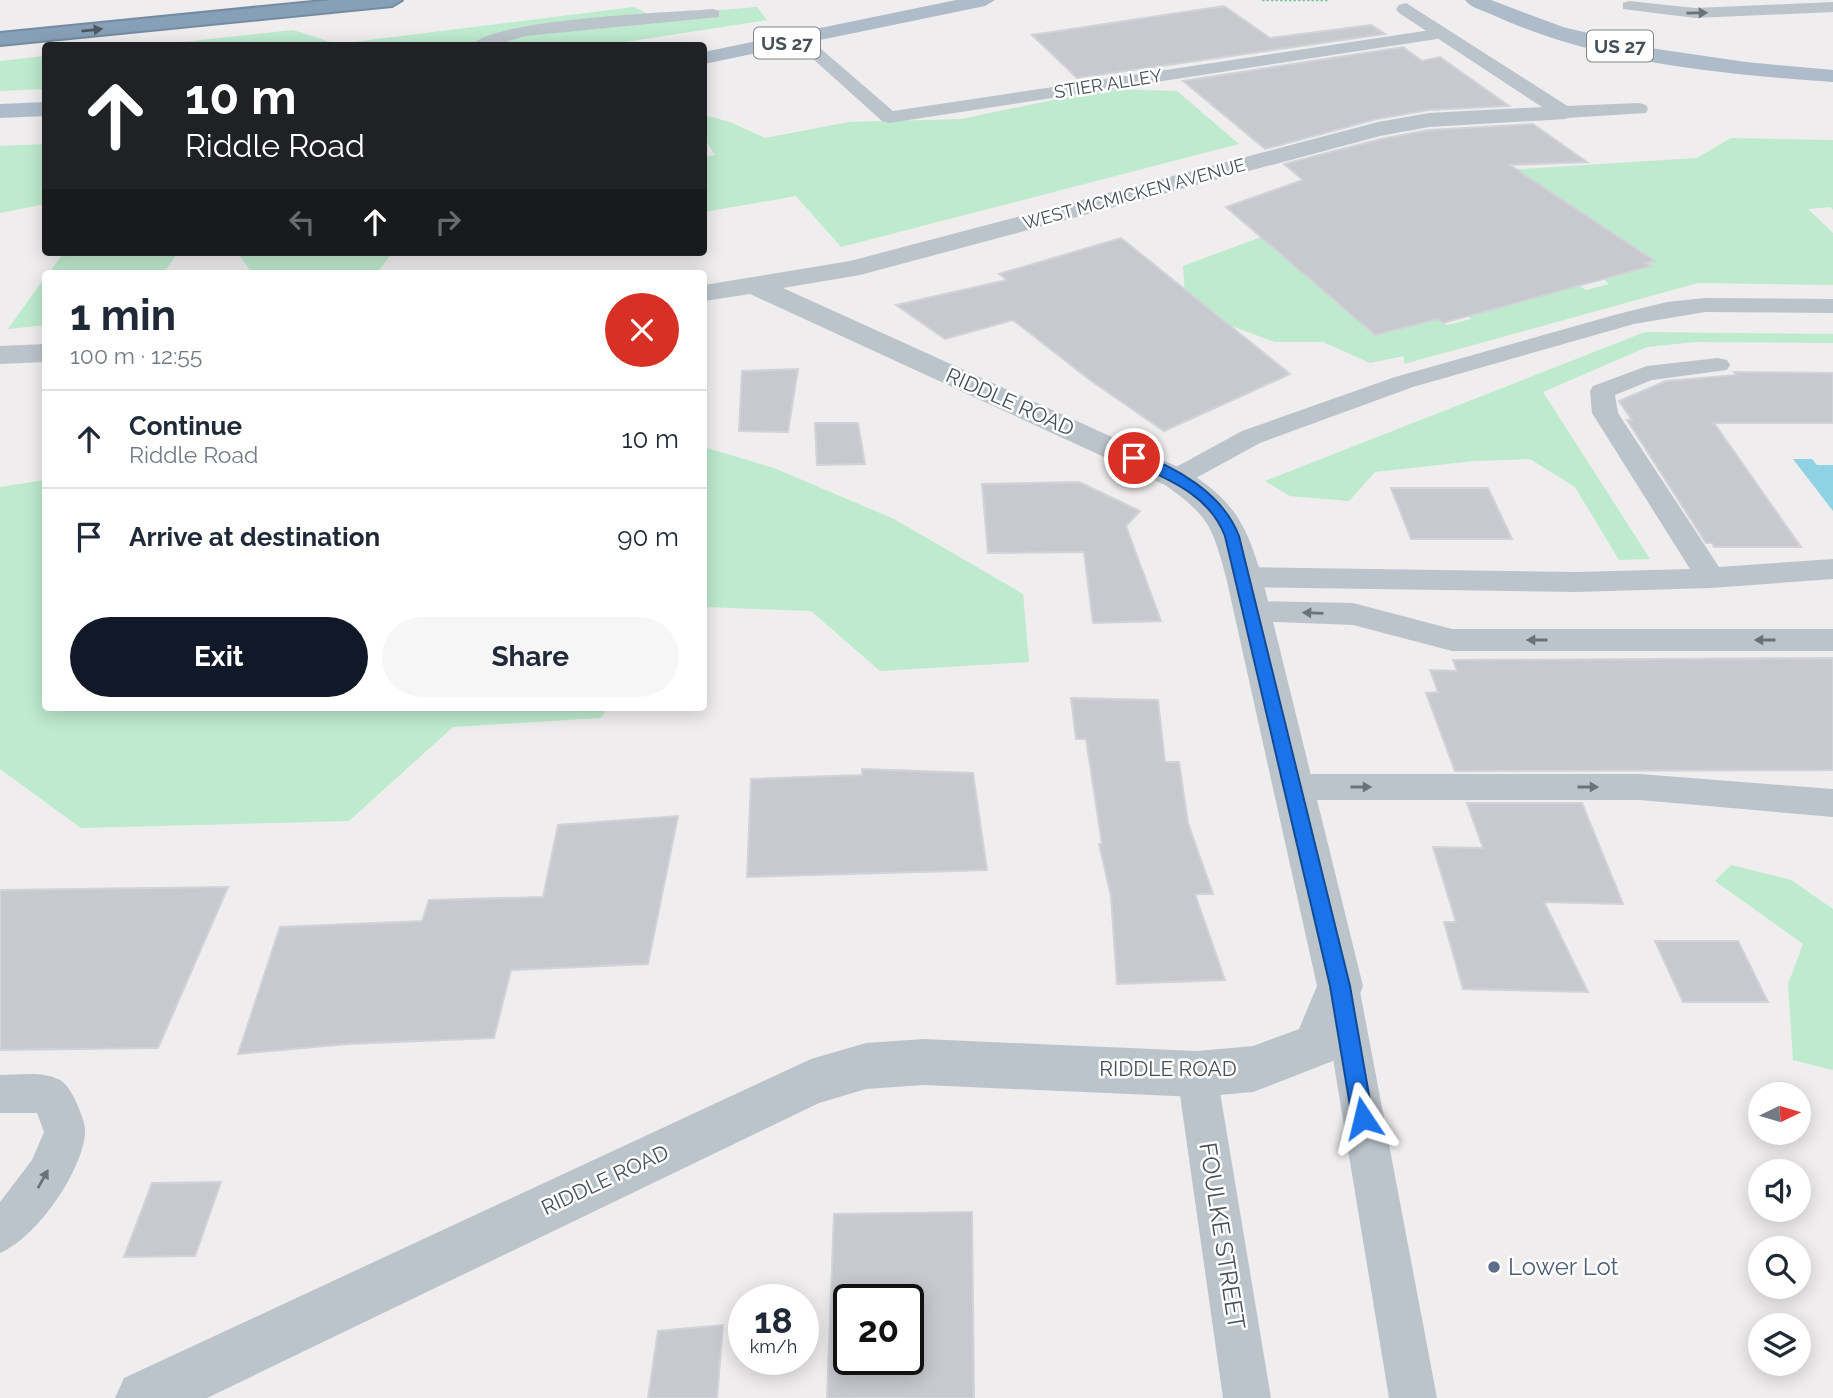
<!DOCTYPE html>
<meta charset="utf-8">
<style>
:root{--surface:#fff;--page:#f6f6f7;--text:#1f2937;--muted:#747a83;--line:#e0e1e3;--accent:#111827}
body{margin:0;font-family:Raleway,sans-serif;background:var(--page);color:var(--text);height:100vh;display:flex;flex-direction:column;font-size:26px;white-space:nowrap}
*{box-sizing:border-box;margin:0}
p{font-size:23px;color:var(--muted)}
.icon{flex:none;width:38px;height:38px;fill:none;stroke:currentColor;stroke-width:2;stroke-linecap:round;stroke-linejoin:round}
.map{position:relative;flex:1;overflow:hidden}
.side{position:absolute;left:42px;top:270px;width:665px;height:441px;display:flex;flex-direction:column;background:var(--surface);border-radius:7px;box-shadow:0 4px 18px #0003}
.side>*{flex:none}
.guide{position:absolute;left:42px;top:42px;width:665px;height:214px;border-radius:7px;box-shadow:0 4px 18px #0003;background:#202124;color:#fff;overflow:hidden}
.needle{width:46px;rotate:85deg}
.controls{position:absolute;left:1748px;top:1082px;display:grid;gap:14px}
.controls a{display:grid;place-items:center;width:63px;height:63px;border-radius:50%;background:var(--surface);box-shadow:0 4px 18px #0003;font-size:35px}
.speed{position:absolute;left:728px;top:1284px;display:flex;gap:14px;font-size:35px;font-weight:700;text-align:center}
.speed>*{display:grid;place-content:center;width:91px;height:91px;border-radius:50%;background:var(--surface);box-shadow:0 4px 18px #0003;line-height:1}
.speed small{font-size:18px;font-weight:400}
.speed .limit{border:4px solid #111;border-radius:10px;background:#fff;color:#111}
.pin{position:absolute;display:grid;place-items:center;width:60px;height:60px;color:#fff;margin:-30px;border:4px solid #fff;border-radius:50%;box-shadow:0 2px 7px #0007}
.me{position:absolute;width:77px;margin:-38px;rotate:350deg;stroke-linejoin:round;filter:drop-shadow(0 0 5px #0008)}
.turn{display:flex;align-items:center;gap:24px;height:147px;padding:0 28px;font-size:32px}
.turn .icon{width:91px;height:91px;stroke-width:2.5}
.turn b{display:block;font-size:49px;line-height:60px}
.lanes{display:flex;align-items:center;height:66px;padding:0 28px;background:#0003;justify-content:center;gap:35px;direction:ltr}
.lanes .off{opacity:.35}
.round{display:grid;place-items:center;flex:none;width:74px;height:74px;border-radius:37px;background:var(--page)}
.summary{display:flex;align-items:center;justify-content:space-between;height:119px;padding:0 28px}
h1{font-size:42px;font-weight:700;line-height:52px}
.cta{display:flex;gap:14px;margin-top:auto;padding:14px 28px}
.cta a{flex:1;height:80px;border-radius:42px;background:var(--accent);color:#fff;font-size:28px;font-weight:700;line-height:80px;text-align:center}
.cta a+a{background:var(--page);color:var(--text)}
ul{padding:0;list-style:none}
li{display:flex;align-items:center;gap:21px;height:98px;padding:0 28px;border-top:2px solid var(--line)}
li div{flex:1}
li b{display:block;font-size:26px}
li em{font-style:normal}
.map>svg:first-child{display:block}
</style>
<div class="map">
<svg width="1833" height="1398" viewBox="0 0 1833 1398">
<rect width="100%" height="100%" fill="#efeded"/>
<g fill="#beeace" fill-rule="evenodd">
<path d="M634,7L652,16L757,7L767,20L600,46H146L293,30L337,44Z"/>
<path d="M45,56V89L0,91V61Z"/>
<path d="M1107,89L1177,91L1239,144L841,247L796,196L704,212V157L715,155L704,138V115L730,122L765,138L849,122L961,119Z"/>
<path d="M1731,138L1833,140V210L1830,207L1808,209L1833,233V285L1698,283L1404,364V356L1370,363L1323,342H1275L1186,309L1183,266L1315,217L1470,172L1697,158ZM1591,219L1654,261L1646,263L1650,266L1602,278L1609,284L1586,290L1578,284L1535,298L1524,290L1514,304L1464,312L1471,319L1447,325L1438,319L1375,335L1317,285Z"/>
<path d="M45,144V204L0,213V146Z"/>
<path d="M64,252H178L164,273H49Z"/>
<path d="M237,252H393L377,273H252Z"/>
<path d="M45,277V325L8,329Z"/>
<path d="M1645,332L1833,334V343L1695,342L1647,347L1543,392L1650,559L1619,560L1575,487L1530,459L1474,461L1375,472L1349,501L1290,496L1265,481Z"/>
<path d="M704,447L774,468L894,519L1023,594L1029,662L880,671L811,611L704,607Z"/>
<path d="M45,480L46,707H610L600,718L453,727L349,821L81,828L0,769V487Z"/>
<path d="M1731,865L1791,880L1833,909V1070L1793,1060L1788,984L1803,944L1715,881Z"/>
</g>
<path fill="#8fd2e3" d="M1793,459H1812L1817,465H1833V511Z"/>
<g fill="#c7c9cf" stroke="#d1d3d8" stroke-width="2" fill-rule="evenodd">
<path d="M1224,6L1270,38L1371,25L1385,34L1077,78L1032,35Z"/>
<path d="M1403,47L1422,61L1440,57L1509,106L1429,110L1377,119L1265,149L1183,81Z"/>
<path d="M1533,124L1587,162L1510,165L1655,261L1646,263L1651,266L1443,323L1438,319L1375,335L1226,207L1303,180L1284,164L1381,139L1429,130Z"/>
<path d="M1121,238L1290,374L1164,431L1090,380L1013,320L945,339L896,305L1007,280L999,274Z"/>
<path d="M798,369L788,432L739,431L742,371Z"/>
<path d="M1734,372L1833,373V423H1714L1801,547H1714L1712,543H1706L1627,420H1632L1619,401L1666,381L1736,375Z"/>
<path d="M815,423H858L865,464L817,465Z"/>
<path d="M1079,482L1140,511L1126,526L1161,621L1093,623L1084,552L988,553L982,484Z"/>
<path d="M1391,488H1488L1512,539H1411Z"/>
<path d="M1833,658V770L1455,771L1426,693L1438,692L1430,670L1457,671L1453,660Z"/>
<path d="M1071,698L1158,700L1165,762H1179L1188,823L1213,894H1195L1225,980L1117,984L1111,896L1099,844H1102L1086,739H1076Z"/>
<path d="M862,769L973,773L987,870L747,877L751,779L862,775Z"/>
<path d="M1467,803H1582L1623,904L1544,902L1588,992L1463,989L1444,922H1456L1433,847L1483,848Z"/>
<path d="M678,816L648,964L511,970L494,1038L348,1044L238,1054L280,927L422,921L429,900L543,897L558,825Z"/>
<path d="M228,887L158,1048L0,1050V890Z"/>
<path d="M1655,941H1738L1768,1002H1683Z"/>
<path d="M221,1182L195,1256L124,1257L152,1183Z"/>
<path d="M972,1212L974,1398H827L834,1214ZM849,1300H908V1360H849Z"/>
<path d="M723,1325L717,1398H648L658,1331Z"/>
</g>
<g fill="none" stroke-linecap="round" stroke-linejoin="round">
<defs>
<path id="motorway" d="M333,0H402L392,6L0,45V33Z"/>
</defs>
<use href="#motorway" stroke="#748ba3" stroke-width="4"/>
<path stroke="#7ac49e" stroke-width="2.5" stroke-dasharray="2.5 2" stroke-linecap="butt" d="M1262,0H1328"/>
<g fill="#bcc4cb" fill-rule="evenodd">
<path d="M1629,1L1695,8L1833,2V12L1695,18L1623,9V3Z"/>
<path d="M713,9L719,11V17L525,36L493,46H470C496,18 668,13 713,9Z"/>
<path d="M1444,28L1452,33L1450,37L889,123L882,121L792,40L800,35L806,36L893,111Z"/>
<path d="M1639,103L1646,105L1648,109L1646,113L1566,118L1557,112L1566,106Z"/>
<path d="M1705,298L1833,299V313L1705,312L1634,324L1413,387L1260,443L1185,484L1176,486L1167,484L1163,478L1167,472L1242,431L1395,377L1618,314L1667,302Z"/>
<path d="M1718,358L1727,360L1730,365L1727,370L1652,380L1615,395L1618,413L1719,567L1833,559V579L1711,588L1576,592L1244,587L1234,584L1230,577L1234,570L1244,567L1576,572L1690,569L1592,413L1590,391L1593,386L1647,366Z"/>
<path d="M1251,601L1353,603L1452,629H1833V651H1452L1353,625L1251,621L1241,618L1236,611L1241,604Z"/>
<path d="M1293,774H1640L1833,789V817L1640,800H1293L1281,796L1276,787L1281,778Z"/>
<path d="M1340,969L1353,974L1359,986L1437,1398H1389L1321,986L1327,974Z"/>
<path d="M1197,1055L1211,1061L1217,1074L1271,1398H1223L1177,1074L1183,1061Z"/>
<path d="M0,1075C18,1075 41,1071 58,1079C67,1083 73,1095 77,1104C81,1114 86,1124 85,1135C80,1175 36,1238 0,1253V1202L32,1160L44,1132L37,1113H0Z"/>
</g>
<g fill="#bcc4cb" fill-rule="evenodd">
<path d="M1406,3L1577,112L1566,119L1429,127L1380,136L860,275L783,288L1187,471C1235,502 1246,524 1262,577L1363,986L1333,1061L1253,1092L1197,1097L924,1085L866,1089L819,1103L207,1398H115L124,1378L811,1059L866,1043L924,1039L1197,1051L1253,1046L1299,1029L1317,986L1226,577C1212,526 1209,516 1165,485L750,294L704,301V285L850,261L1378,122L1429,113L1542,107L1399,13L1396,9L1399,5Z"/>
<path d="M46,344V362L0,364V346Z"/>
</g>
<g fill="#aebcc9" fill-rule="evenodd">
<path d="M956,0H995L985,6L704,64V52Z"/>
<path d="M1465,0H1491L1563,27L1650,48L1746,62L1833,70V82C1720,74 1597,63 1493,15C1484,11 1471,8 1465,0Z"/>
<path d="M46,102V116L0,118V104Z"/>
</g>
<use href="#motorway" fill="#88a0b7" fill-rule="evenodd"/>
</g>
<defs><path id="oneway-solid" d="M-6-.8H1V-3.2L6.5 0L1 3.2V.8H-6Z" transform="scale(1.75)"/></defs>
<g fill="#6a737a">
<use href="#oneway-solid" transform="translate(1697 13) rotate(-1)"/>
<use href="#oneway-solid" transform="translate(1313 613) rotate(-178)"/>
<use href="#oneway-solid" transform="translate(1537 640) rotate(180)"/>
<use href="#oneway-solid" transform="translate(1765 640) rotate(180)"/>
<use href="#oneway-solid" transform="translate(1361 787)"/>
<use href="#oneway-solid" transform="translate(1588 787)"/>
<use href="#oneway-solid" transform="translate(43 1179) rotate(-61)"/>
</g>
<use fill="#4e5862" href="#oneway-solid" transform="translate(92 30) rotate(-6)"/>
<path fill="#1a73e8" stroke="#114b97" stroke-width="2" d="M1134,453C1176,466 1223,494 1239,536L1350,986L1373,1118L1370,1125L1363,1128L1355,1125L1352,1118L1330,986L1225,536C1209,494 1167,479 1129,461V455Z"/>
<circle fill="#5c6f8a" stroke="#fff" stroke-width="2.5" cx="1494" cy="1267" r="7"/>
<g text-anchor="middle" stroke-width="5" stroke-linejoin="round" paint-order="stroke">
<g font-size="18" fill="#475058" stroke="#fff">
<text transform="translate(1108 84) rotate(-9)" y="6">STIER ALLEY</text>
<text transform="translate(1134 194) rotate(-15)" y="6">WEST MCMICKEN AVENUE</text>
</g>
<g fill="#fff" stroke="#7e848a" stroke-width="2">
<rect x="754" y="27.5" width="66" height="31" rx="5"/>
<rect x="1587" y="30.5" width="66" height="31" rx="5"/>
</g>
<g font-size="19" font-weight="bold" fill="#475058">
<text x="787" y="50">US 27</text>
<text x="1620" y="53">US 27</text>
</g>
<g font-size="21" fill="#475058" stroke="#fff">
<text transform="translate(1010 402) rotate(24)" y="7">RIDDLE ROAD</text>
<text x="1168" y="1076">RIDDLE ROAD</text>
<text transform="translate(605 1180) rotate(-25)" y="7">RIDDLE ROAD</text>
</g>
<g font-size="24" fill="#475058" stroke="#fff">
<text transform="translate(1222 1236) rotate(81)" y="8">FOULKE STREET</text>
</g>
<g font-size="24" fill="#4e5e75" stroke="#fff" text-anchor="start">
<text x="1508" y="1275">Lower Lot</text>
</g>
</g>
</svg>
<div class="controls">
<a><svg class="needle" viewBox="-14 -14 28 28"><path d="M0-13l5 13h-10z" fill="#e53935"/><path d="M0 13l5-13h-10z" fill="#747a83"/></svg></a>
<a><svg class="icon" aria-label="sound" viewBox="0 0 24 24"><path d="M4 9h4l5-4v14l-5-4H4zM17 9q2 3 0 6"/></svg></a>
<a><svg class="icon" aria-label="search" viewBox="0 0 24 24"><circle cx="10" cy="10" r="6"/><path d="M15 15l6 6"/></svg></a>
<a><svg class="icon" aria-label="layers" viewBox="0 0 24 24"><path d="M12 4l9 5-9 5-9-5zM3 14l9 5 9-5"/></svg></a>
</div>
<div class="speed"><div>18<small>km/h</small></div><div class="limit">20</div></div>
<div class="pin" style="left:1134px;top:458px;background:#d93025"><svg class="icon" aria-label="arrive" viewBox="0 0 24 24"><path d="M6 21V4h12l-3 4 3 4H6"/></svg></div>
<svg class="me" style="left:1363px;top:1118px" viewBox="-20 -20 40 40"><path d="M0-17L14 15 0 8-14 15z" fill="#1a73e8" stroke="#fff" stroke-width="4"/></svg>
<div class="guide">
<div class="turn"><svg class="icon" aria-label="ahead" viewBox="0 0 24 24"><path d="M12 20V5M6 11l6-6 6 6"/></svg><div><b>10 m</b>Riddle Road</div></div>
<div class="lanes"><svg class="icon off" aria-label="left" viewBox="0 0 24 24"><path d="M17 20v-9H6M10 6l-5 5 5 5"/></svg><svg class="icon" aria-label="ahead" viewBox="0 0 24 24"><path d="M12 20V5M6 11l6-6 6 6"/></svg><svg class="icon off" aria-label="right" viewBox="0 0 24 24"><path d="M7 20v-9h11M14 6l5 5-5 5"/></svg></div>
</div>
<section class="side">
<div class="summary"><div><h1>1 min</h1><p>100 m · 12:55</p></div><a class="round" style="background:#d93025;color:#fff"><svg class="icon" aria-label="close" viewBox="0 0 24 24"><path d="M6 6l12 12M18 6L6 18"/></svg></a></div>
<ul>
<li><svg class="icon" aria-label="ahead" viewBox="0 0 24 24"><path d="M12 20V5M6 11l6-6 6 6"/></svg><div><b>Continue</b><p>Riddle Road</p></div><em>10 m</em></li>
<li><svg class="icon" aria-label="arrive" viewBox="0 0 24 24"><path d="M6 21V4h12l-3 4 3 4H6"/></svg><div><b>Arrive at destination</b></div><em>90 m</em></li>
</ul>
<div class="cta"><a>Exit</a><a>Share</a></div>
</section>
</div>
